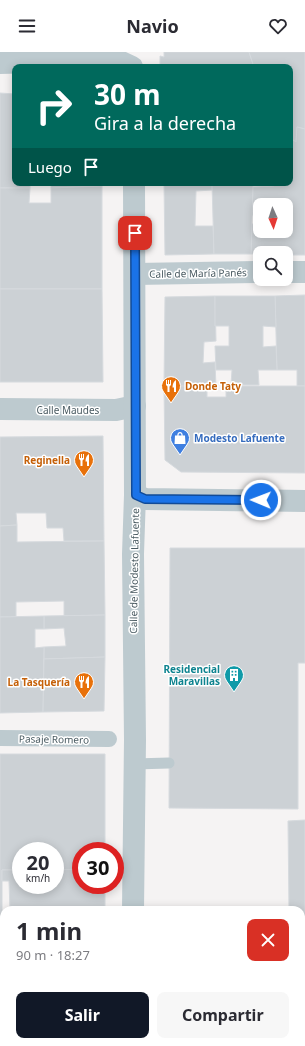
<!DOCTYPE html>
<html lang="es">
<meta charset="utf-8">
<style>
:root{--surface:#fff;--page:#f7f7f7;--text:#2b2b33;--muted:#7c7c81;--accent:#111827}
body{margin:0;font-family:"Noto Sans",sans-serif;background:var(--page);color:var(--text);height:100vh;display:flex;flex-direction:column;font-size:15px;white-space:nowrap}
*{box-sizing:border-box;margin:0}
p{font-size:13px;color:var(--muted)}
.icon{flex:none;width:22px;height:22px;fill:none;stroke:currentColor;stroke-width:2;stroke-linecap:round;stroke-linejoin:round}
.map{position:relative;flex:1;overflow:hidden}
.drawer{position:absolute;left:0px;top:854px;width:305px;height:140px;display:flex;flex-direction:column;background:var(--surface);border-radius:12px 12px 0 0;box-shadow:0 2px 10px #0003}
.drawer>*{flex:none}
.hud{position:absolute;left:12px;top:12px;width:281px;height:122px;border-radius:8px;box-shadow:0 2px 10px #0003;background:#00695c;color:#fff;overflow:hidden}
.needle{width:26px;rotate:177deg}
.tools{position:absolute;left:253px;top:146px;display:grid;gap:8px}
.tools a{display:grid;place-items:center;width:40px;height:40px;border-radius:8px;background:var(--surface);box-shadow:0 2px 10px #0003;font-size:20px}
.speed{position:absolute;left:12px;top:790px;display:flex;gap:8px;font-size:20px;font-weight:700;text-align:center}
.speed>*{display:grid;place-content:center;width:52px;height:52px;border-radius:50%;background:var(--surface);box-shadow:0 2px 10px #0003;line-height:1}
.speed small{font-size:10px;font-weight:400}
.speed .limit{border:6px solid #d22;background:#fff;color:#111}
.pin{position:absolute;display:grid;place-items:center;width:34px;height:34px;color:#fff;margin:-17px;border-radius:8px;box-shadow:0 2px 6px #0006}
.me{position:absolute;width:44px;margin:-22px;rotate:271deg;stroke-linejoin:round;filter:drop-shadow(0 0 3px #0008)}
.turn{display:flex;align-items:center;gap:14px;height:84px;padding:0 16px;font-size:18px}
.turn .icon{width:52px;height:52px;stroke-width:2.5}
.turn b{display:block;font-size:28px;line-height:34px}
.then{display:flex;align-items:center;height:38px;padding:0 16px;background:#0003;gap:8px;font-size:15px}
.round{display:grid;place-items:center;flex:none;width:42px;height:42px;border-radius:8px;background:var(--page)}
.summary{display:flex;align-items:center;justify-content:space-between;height:68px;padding:0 16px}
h1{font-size:24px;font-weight:700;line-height:30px}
.primary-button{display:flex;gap:8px;margin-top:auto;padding:8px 16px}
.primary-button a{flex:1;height:46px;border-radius:8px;background:var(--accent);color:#fff;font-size:16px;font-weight:700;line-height:46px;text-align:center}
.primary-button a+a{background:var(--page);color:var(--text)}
header{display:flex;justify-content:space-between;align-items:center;height:52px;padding:0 16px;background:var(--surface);font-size:18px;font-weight:700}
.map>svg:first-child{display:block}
</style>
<header><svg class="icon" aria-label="menu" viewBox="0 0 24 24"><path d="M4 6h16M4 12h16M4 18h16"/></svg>Navio<svg class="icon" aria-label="heart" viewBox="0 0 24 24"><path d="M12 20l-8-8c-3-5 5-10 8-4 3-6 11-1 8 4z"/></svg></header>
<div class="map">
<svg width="305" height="994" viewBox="0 0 305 994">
<rect width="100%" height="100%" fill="#f5f3f3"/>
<g fill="#c1f2cc">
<path d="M301,919H305V994H253V990H301Z"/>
<rect x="165" y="990" width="70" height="4"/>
</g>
<g fill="#ccd1d5" stroke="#d6dade">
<path d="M164,0H249L254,15H160V4L164,5Z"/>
<path d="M249,0H305V77L297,75L296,90L290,86V15H254Z"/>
<path d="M0,41L15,42V131H30V136H0Z"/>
<path d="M297,75L305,77V203H286V201L251,202L252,172H260V179H286V153H260V163H252L253,135L274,134V131H290V86L296,90Z"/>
<path d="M51,131H102V134L51,136Z"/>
<path d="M164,131H212V138L196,139L195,174H213L214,202L165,203Z"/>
<path d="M212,131H253L251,202H214Z"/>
<path d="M102,134V237H0V136H30L29,151H51V136Z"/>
<path d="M0,237H102L103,330H0Z"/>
<path d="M305,243V334H297V318H277L275,244Z"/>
<path d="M215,244L216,289L204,290L203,311L215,310L216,335L164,334L165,245Z"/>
<path d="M215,244H275L276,275L263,274V295L276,294L277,318H258L259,333H231L232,318H216L215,294H229V274H215Z"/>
<path d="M164,334H207V345H226V334H305V421L181,420L165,408Z"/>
<path d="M103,384L104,489H64L63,476H47L46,461H16L17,473L0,474V385Z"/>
<path d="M17,473V490L104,489L105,563L64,564V549L16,550V565H0V474Z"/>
<path d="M170,496H305V611H298V757L169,756Z"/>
<path d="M105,563V605L44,607V595L66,594L64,576L44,577V564Z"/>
<path d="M44,564V577H35V596L44,595L43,660L0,661V565Z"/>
<path d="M105,605L104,659L43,660L44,607Z"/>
<path d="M0,702H105V799H81V817L55,818V799H21V818H2V888H0Z"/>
<path d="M305,768V907H301V858H289L288,769Z"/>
<path d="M81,817V833H105V858H10L9,829H2V818H21V833H55V818Z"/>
<path d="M2,882H4V899H0V888H2Z"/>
<path d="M31,990H104L105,994H33Z"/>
</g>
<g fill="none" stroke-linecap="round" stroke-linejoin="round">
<path stroke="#bdcacf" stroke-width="11" d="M134,712L169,711"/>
<path stroke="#bdcacf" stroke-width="16" d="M0,686L109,687"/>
<g stroke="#bdcacf" stroke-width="22">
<path d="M0,11L117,8L132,15"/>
<path d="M286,220H305"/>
<path d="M135,222L260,220"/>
<path d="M0,357L116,358L135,354"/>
<path d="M135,443L145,447L305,449"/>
<path d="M133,858L135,688L133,502L135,443L134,131"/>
<path d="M131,994V990"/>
</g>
</g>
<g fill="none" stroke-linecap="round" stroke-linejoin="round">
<defs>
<path id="route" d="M135,181L136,443L145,447L261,448"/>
</defs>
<use href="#route" stroke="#114b97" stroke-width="10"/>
<use href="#route" stroke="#1a73e8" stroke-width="7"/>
</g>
<defs>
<symbol id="restaurant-pin" viewBox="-11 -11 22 30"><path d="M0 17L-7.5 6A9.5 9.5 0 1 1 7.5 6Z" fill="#e8710a" stroke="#fff"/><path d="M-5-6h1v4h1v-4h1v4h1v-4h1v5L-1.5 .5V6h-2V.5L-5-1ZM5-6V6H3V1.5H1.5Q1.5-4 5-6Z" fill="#fff"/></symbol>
<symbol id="shop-pin" viewBox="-11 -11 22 30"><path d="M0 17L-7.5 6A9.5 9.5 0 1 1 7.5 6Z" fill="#3f7fe0" stroke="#fff"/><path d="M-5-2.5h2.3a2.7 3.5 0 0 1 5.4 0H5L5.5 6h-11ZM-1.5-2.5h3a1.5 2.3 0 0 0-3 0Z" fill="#fff"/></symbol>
<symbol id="building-pin" viewBox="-11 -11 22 30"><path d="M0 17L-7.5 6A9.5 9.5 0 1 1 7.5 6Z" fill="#0f9aa8" stroke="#fff"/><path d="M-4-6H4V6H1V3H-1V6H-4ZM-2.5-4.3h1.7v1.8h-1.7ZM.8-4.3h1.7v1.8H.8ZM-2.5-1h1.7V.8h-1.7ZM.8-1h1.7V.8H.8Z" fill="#fff"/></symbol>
</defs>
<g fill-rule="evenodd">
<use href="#restaurant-pin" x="160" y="323" width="22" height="30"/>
<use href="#shop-pin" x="169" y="375" width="22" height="30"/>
<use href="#restaurant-pin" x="73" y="397" width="22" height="30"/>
<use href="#building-pin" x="223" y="612" width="22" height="30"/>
<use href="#restaurant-pin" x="73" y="619" width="22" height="30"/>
</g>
<g text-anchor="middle" stroke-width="3" stroke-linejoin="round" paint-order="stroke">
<g font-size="10" fill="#495a61" stroke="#fff">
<text transform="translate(198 221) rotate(-1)" y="4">Calle de María Panés</text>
<text x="68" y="362">Calle Maudes</text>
<text transform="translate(134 519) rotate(-89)" y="4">Calle de Modesto Lafuente</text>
<text transform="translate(54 687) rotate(1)" y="4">Pasaje Romero</text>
</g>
<g font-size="10" font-weight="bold" fill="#c56008" stroke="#fff" text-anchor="end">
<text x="185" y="338" text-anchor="start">Donde Taty</text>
<text x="70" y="412">Reginella</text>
<text x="70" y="634">La Tasquería</text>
</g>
<g font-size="10" font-weight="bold" fill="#366cbe" stroke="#fff" text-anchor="start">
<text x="194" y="390">Modesto Lafuente</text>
</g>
<g font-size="10" font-weight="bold" fill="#0d838f" stroke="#fff" text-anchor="end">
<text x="220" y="621">Residencial<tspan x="220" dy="12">Maravillas</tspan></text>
</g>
</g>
</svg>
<div class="tools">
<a><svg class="needle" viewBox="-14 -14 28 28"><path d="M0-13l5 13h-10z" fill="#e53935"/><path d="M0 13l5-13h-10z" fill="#7c7c81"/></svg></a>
<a><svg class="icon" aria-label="search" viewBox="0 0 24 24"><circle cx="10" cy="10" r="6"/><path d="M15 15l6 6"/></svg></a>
</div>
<div class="speed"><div>20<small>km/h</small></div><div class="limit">30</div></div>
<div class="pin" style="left:135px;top:181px;background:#d93025"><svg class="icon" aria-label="arrive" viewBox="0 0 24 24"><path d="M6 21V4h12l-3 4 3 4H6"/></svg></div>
<svg class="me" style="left:261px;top:448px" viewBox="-20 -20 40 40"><circle r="17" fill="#1a73e8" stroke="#fff" stroke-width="3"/><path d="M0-11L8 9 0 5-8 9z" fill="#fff"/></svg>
<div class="hud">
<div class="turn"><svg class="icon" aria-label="right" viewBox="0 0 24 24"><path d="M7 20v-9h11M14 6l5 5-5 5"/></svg><div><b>30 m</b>Gira a la derecha</div></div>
<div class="then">Luego<svg class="icon" aria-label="arrive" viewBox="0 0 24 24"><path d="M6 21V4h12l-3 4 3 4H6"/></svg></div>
</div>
<section class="drawer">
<div class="summary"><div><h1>1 min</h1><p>90 m · 18:27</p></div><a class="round" style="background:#d93025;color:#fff"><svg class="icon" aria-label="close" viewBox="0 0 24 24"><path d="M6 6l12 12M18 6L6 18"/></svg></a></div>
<div class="primary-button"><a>Salir</a><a>Compartir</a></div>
</section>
</div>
